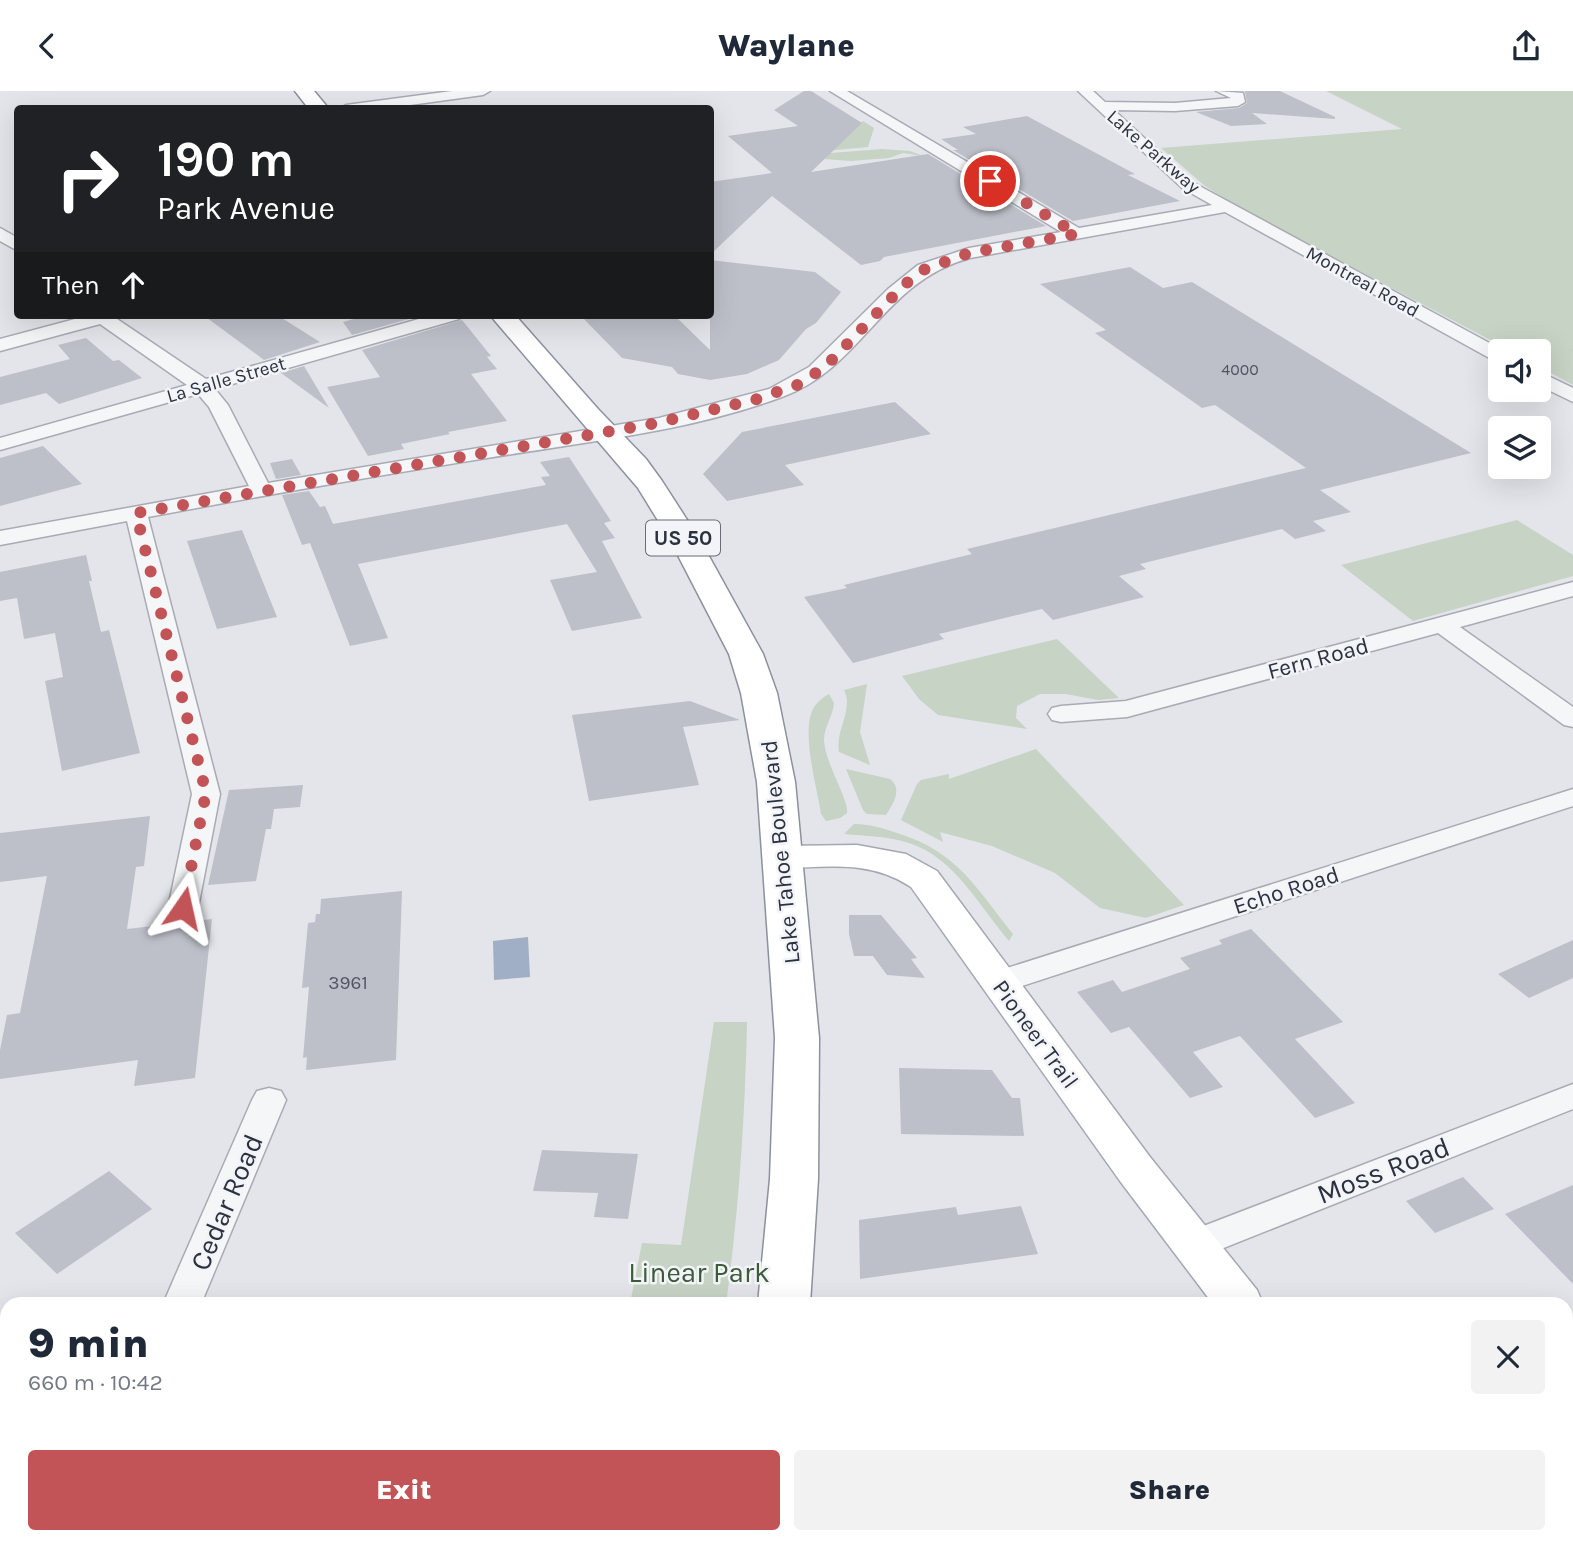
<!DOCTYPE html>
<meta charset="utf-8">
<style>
:root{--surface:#fff;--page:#f2f2f3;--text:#1f2937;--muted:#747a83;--accent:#c25458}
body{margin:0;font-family:Karla,sans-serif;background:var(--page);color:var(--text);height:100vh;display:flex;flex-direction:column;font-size:26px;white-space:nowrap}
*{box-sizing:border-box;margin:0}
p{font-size:23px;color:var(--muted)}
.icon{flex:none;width:38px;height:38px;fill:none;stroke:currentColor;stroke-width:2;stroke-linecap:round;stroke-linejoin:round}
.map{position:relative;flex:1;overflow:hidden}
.sheet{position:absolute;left:0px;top:1206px;width:1573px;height:247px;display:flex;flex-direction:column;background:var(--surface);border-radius:21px 21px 0 0;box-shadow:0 7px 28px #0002}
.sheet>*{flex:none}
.banner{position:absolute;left:14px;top:14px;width:700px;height:214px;border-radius:7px;box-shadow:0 7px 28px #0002;background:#202124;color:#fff;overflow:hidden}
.buttons{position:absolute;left:1488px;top:248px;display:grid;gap:14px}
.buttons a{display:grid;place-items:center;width:63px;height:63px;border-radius:7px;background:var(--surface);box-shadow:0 7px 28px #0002;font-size:35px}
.pin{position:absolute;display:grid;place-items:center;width:60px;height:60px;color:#fff;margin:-30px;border:4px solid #fff;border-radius:50%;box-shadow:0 2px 7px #0007}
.me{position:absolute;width:77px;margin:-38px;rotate:11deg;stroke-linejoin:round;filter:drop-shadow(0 0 5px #0008)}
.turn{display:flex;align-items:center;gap:24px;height:147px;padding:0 28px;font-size:32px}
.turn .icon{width:91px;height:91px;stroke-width:2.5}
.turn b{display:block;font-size:49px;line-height:60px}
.then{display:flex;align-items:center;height:66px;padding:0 28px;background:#0003;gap:14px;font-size:26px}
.round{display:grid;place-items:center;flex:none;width:74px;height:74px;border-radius:7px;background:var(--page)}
.head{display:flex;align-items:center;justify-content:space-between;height:119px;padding:0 28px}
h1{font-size:42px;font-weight:800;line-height:52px}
.button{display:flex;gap:14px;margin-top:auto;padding:14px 28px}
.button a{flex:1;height:80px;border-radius:7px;background:var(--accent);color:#fff;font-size:28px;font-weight:800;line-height:80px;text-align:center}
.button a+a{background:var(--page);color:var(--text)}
header{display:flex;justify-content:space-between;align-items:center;height:91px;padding:0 28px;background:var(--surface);font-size:32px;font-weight:800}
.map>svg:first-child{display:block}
</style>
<header><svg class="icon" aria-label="back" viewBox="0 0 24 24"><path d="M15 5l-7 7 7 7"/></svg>Waylane<svg class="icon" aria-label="share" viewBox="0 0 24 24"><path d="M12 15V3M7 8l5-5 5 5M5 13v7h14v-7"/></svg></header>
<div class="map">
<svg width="1573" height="1452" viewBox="0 0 1573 1452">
<rect width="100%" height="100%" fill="#e3e5ea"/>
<g fill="#c7d3c5">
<path d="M1326,0H1573V294L1538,275V261H1513L1240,117L1205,95L1161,57L1402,38Z"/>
<path d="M863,30L874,37L868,56L791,63L844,49Z"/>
<path d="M882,58L910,60L923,65L903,62L889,67L851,70L824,68L818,63Z"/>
<path d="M1517,429L1573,464V485L1413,530L1341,474Z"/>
<path d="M1057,548L1119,607L1098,609L1066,603H1040L1017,615L1016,627L1027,638L938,624L919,608L902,585Z"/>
<path d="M867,593L860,641L870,674L839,661C835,639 854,619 844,599Z"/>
<path d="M829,603L834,612C833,625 824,636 824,649C825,673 849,708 847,722L840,727L826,730L821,723C817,696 801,642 813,618C817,611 822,607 829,603Z"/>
<path d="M1036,658L1184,814L1146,827L1100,817L1055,782L992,755L940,741L943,751L901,729L917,693L921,689L949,683V688Z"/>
<path d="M846,678L890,688C903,698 893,713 886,724L867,723L863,719Z"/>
<path d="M854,733C869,733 883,737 897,742C958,761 975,796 1013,843L1009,850C979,815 955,767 909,752C888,745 866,745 844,743Z"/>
<path d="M714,931H747C745,1025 739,1119 726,1213H630L642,1152L681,1154Z"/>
<path d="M584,1446H684L683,1452H583Z"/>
<path d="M836,1446H1368L1374,1452H835Z"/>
</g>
<path fill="#a1afc6" d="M528,846L530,886L494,889L493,850Z"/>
<g fill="#bdc0c9">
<path d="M804,0H811L862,32L811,81L928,63L1046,135L884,166L880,170L861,174L772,105L710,164V91L772,82L728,45L798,35L774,19Z"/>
<path d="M1245,0H1280L1335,26V28L1252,22L1267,33L1231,35L1196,21L1239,17L1247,12Z"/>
<path d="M1027,25L1135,83L1128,84L1180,110L1073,130L953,59H958L941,48L976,43L963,36Z"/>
<path d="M710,169L815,181L841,201L816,232L806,238L779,269L747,283L710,289L678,283L672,276L622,267L580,224H674L710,259Z"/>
<path d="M1130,176L1163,197L1192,191L1471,362L1320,399L1351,421L1313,430L1326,440L1295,448L1282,438L1140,473L1146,478L1119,485L1144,506L1053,529L1042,518L939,543L944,548L853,572L804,506L847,497L844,494L972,463L967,458L1306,377L1215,314L1202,317L1095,242L1106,239L1040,193Z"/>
<path d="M203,224H277L320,251L264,269Z"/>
<path d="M368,224H423L352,244L343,231Z"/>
<path d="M462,229L491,265L487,266L497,278L471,283L507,330L448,341L450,343L401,353L404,358L368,365L327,296L380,286L362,259Z"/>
<path d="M86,247L113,270L119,269L142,287L59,313L46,302L0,314V286L70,268L58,254Z"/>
<path d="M304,275L329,317L281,282Z"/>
<path d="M895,311L931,343L785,374L804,394L727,410L703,383L742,341Z"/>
<path d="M43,355L82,393L0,415V367Z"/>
<path d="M569,366L611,430L604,432L615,447L602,450L642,527L572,540L550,489L597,481L567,433L358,473L388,547L350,555L310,452L302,454L282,404L309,400L320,416L325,415L333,433L546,394L541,386L550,385L540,371Z"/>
<path d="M292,368L301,384L276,388L270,372Z"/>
<path d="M242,439L277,526L217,538L187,450Z"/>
<path d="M86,464L92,490H89L101,541L109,539L140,662L62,680L45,590L63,586L55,542L24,548L17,507L0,510V481Z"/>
<path d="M690,610L740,629L683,636L699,694L589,710L572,624Z"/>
<path d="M303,694L300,716L274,718L271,738H266L256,790L208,794L229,699Z"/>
<path d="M150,725L144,775L136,776L127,838L212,828L195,987L134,995L138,969L0,988V959L7,924L20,922L47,785L0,791V742Z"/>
<path d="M402,800L396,969L306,979L307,966L303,967L309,896L302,897L308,832L315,831L316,823H320L321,808Z"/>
<path d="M849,824H881L917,867L911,868L925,887L887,884L873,865H854L849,843Z"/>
<path d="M1251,838L1343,931L1295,948L1355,1012L1315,1027L1240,945L1193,961L1223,996L1190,1007L1129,936L1111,942L1077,901L1113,889L1122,901L1190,878L1180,867L1222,853L1219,849Z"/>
<path d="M1573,849V887L1529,907L1498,883Z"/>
<path d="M899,977L992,979L1012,1007H1020L1024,1045L901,1043Z"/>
<path d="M542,1059L638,1063L628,1128L594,1126L598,1102L533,1100Z"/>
<path d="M109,1080L152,1118L57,1183L15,1142Z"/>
<path d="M1463,1086L1494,1118L1435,1142L1406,1110Z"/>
<path d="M1573,1094V1193L1505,1123Z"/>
<path d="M1021,1115L1038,1163L860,1188L859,1129L956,1116L958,1124Z"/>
</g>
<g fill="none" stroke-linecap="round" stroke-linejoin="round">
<defs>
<g id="minor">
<path d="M452,0H490L483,4L381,18H339L346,14Z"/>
<path d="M830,0H847L1079,137L1212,114L1182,97L1078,0H1093L1105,11L1175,12L1231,7L1216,0L1243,2L1245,11L1238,15L1175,20L1114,19L1192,91L1506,261H1500V271L1493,269L1225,121L970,167C883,190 863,277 782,306C688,341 585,351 487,367C374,385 261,405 148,426L220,703L198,817L194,824L183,827L172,824L168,817L192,703L127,430L0,454V440L249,395L209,316L198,303L0,359V347L187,294L100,233L0,260V248L90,224H121L117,228L206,288L433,224H462L459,228L215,298L228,314L268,392L659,327L769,298L809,276L888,198L918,174L969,157L1061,141Z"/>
<path d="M0,137L18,147V160L0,150Z"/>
<path d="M1538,280L1573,297V311L1538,294Z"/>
<path d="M1573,491V505L1460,536L1573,616V636L1564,634L1438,542L1127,626L1061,631L1052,629L1048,623L1052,617L1061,615L1126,610Z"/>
<path d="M1573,698V715L1010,899L999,902L988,899L983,891L988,883Z"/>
<path d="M1573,993V1018L1206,1164L1193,1169L1180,1164L1175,1154L1180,1144Z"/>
<path d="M269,997L281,1000L286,1009L201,1213H163L252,1009L257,1000Z"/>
<path d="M63,1446H105L102,1452H60Z"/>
</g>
<g id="major">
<path d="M857,754L906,763L937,780L1150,1066L1257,1199L1263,1213H1213L1120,1090L911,796C871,769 829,776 783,777L770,774L765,766L770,758L783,755Z"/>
<path d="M1417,1446H1473L1476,1452H1419Z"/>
</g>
<g id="highway">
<path d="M295,0H314L329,18H309Z"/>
<path d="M490,224H515L598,318L646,368L662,390L700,449L763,563L777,602L795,691L819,947L818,1088L810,1213H758L770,1088L775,947L757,691L741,602L729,563L670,449L638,397Z"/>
<path d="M724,1446H782L781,1452H723Z"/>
</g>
</defs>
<use href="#minor" stroke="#a8abb4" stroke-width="3"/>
<use href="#major" stroke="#a3a8b4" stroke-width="3"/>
<use href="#highway" stroke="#8b919f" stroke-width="3"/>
<use href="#minor" fill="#f5f6f8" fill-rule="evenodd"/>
<use href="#major" fill="#fff" fill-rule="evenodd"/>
<use href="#highway" fill="#fff" fill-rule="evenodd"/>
</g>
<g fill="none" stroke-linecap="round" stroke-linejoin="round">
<path stroke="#c25458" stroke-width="12" stroke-dasharray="0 21.6" d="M183,817L206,702L136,422L652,333L757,308L797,294L825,276L904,194L923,179L969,162L1077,143L990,90"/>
</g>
<g text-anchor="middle" stroke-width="5" stroke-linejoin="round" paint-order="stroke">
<g font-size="16" fill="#505562">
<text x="1240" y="284">4000</text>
</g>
<g font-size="19" fill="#2c3140" stroke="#f2f4f7">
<text transform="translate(1154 60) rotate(41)" y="7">Lake Parkway</text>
<text transform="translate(1363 190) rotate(29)" y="7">Montreal Road</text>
<text transform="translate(226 288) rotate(-16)" y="7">La Salle Street</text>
</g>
<g font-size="19" fill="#505562">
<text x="348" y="898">3961</text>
</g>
<rect fill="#f2f4f7" stroke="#676c77" stroke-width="2" x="646" y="429.5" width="74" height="35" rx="5"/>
<g font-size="21" font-weight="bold" fill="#2c3140">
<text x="683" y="454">US 50</text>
</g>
<g font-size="23" fill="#2c3140" stroke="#f2f4f7">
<text transform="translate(1318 567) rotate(-15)" y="8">Fern Road</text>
<text transform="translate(780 761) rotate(-96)" y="8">Lake Tahoe Boulevard</text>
<text transform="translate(1286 799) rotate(-18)" y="8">Echo Road</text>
<text transform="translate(1036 943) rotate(54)" y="8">Pioneer Trail</text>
</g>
<g font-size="28" fill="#2c3140" stroke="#f2f4f7">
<text transform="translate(1383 1079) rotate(-21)" y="10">Moss Road</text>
<text transform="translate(226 1111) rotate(-67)" y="10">Cedar Road</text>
</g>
<g font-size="28" fill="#3d5b3b" stroke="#f2f4f7">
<text x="699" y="1191">Linear Park</text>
</g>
</g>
</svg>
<div class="buttons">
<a><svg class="icon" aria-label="sound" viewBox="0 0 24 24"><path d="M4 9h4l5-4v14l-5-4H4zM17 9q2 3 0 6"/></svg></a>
<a><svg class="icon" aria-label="layers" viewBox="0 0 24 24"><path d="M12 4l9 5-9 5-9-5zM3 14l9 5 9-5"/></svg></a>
</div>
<div class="pin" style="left:990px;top:90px;background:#d93025"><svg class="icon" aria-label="arrive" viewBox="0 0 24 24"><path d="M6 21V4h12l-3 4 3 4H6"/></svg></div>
<svg class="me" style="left:183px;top:817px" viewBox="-20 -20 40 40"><path d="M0-17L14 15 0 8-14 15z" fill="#c25458" stroke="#fff" stroke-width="4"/></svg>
<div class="banner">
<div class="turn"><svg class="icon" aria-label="right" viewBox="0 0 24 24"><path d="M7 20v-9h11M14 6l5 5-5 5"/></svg><div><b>190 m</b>Park Avenue</div></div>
<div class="then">Then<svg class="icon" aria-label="ahead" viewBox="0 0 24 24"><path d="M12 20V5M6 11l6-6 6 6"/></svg></div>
</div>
<section class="sheet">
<div class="head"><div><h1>9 min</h1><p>660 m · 10:42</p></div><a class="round"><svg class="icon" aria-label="close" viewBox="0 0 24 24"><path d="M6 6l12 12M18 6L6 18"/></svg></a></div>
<div class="button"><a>Exit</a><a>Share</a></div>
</section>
</div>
